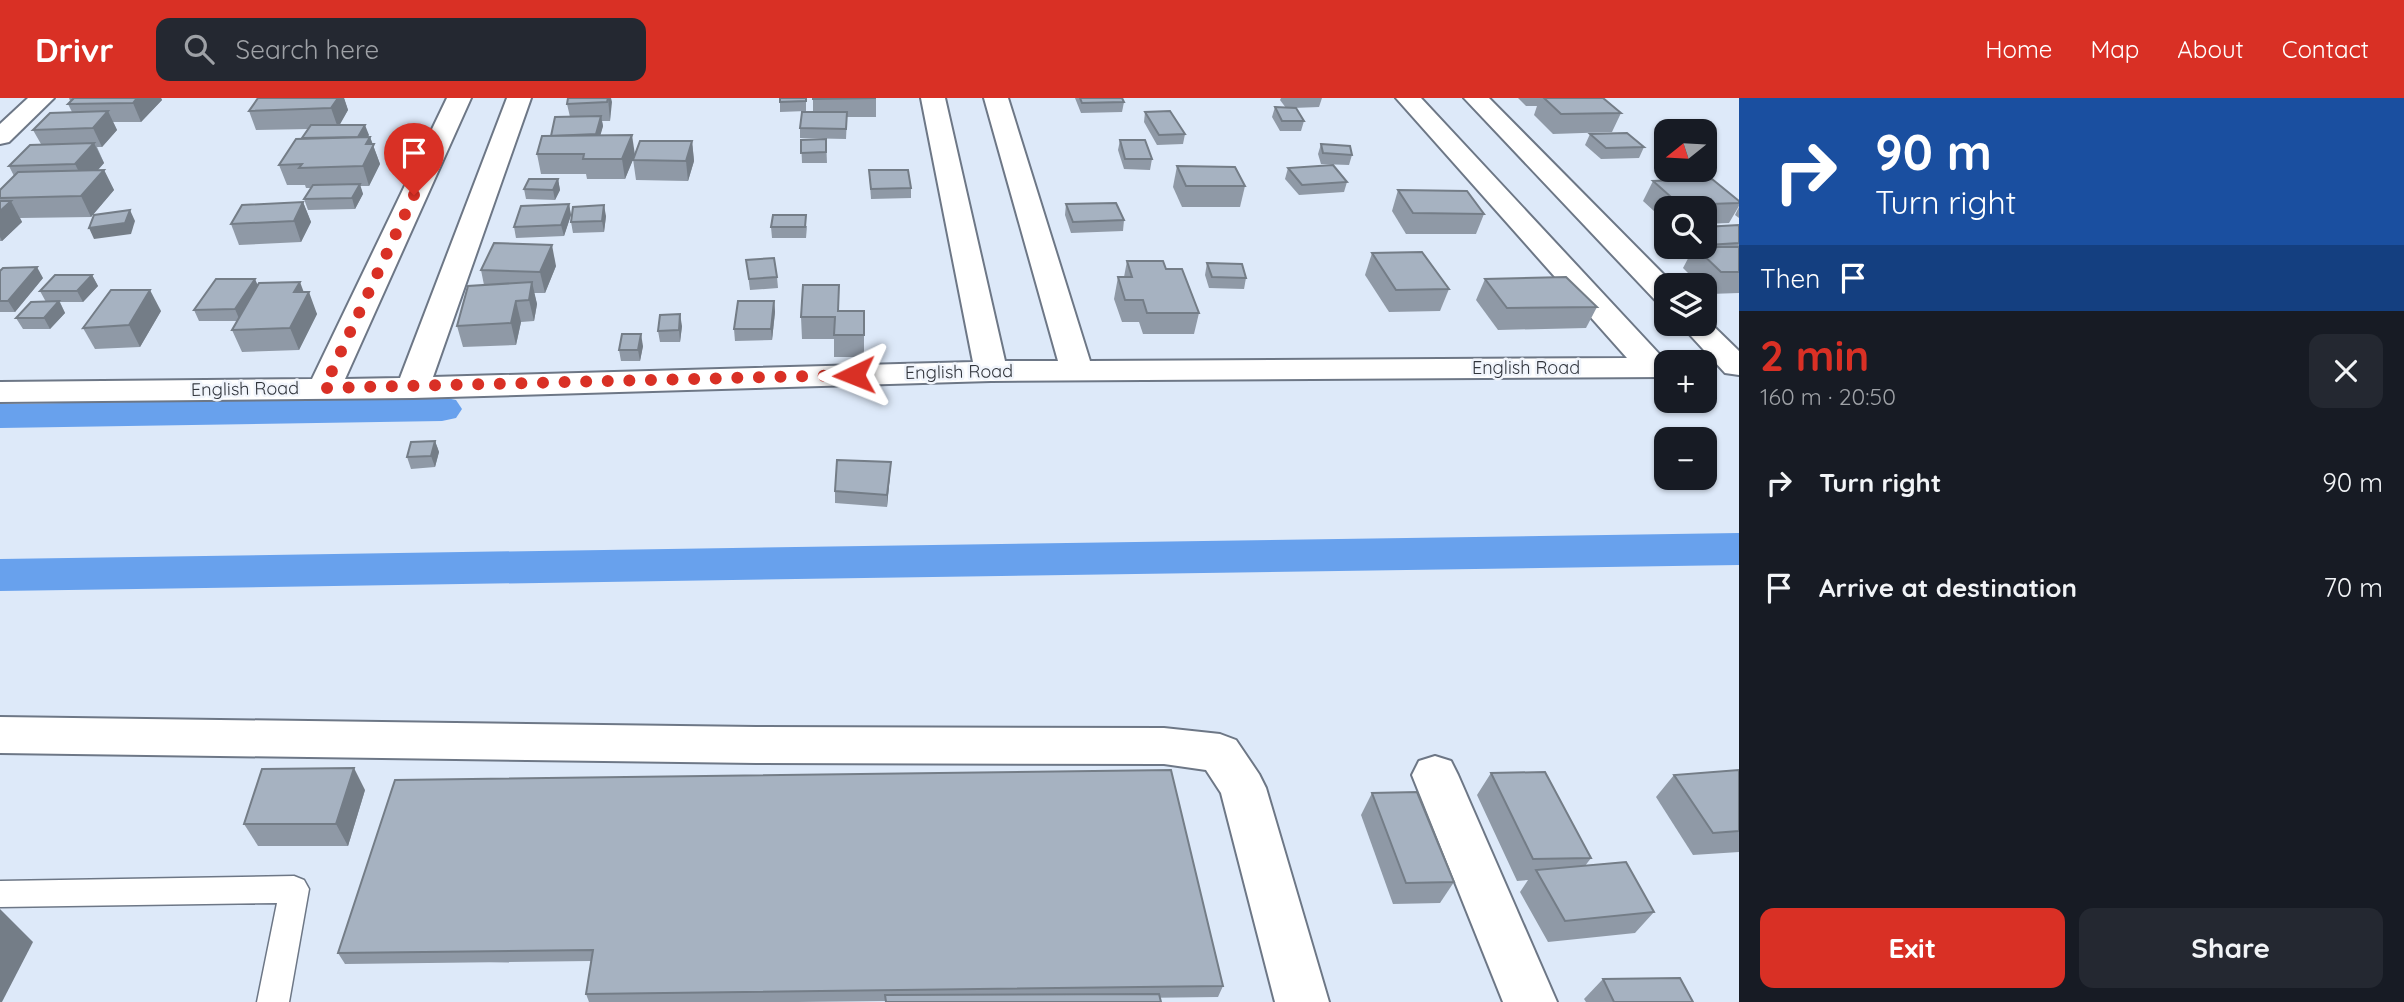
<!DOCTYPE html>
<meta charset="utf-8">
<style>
:root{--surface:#171b24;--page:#242831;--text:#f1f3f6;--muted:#9ea1a6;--accent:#d93025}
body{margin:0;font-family:Quicksand,sans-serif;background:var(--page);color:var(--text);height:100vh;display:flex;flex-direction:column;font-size:26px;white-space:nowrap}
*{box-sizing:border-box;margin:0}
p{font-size:23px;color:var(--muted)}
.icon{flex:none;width:38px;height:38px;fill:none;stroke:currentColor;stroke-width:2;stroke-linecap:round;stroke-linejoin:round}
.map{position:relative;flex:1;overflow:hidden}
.sheet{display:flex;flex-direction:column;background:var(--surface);width:665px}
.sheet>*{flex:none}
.banner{background:#1a4fa0;color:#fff;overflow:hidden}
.needle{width:46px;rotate:252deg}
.controls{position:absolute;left:1654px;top:21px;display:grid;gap:14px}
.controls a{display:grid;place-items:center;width:63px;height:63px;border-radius:14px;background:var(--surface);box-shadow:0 2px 5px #0004;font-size:35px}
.pin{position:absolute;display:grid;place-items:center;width:60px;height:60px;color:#fff;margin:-72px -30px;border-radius:50% 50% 50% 0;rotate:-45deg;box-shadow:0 0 7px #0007}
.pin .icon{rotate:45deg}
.me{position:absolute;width:77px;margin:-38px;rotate:268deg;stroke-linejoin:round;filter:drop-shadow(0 0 5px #0008)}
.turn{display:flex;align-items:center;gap:24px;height:147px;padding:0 21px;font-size:32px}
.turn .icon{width:91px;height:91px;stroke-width:2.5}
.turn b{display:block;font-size:49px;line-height:60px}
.then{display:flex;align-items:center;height:66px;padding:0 21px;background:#0003;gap:14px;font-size:26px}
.round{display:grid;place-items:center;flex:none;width:74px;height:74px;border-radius:14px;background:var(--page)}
.summary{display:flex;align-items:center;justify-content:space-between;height:119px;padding:0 21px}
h1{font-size:42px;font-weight:700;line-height:52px;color:var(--accent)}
.cta{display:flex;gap:14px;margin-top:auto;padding:14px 21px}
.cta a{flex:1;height:80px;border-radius:14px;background:var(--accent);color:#fff;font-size:28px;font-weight:700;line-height:80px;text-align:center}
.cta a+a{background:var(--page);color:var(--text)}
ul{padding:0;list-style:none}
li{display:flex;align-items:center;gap:21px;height:105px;padding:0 21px}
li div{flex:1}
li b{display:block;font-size:26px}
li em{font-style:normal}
header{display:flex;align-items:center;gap:42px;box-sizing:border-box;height:98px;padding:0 35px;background:var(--accent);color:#fff}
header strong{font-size:33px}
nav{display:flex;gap:38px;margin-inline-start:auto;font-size:24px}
.search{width:490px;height:63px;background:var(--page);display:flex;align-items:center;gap:18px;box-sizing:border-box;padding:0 24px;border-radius:14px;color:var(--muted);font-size:26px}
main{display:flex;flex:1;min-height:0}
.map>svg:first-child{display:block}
</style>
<header>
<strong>Drivr</strong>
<div class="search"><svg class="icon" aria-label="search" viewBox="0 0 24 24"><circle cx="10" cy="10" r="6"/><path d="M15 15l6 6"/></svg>Search here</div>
<nav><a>Home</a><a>Map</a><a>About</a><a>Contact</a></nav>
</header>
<main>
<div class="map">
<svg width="1739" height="904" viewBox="0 0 1739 904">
<rect width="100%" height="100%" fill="#dde9f9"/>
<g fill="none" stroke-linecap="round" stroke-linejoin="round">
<g fill="#68a1ed" fill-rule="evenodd">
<path d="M442,299L456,302L462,311L456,320L442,323L0,330V306Z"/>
<path d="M1739,435V467L0,493V461Z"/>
</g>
<defs>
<path id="lane" d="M294,778L304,782L309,791L289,904H257L277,805L0,809V783Z"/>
<g id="street">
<path d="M28,0H54L9,44L0,46V26Z"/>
<path d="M447,0H471L345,281L400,280L507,0H531L433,279L973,264L921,0H945L1005,263H1058L984,0H1008L1090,263L1627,260L1396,0H1421L1662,259L1679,264H1666V279L991,283L413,300L0,304V284L312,281Z"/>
<path d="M1464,0H1489L1674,187H1666V205L1655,202Z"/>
<path d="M1704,219L1739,253V277L1725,275L1680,226H1704Z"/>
<path d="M0,619L756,629L1164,630L1220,636L1236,642L1259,676L1266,690L1329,904H1275L1221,695L1206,672L1164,666L756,665L0,655Z"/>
<path d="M1435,658L1451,663L1458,677L1557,904H1503L1412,677L1419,663Z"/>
</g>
</defs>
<use href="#lane" stroke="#6d7786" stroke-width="3"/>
<use href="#street" stroke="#6d7786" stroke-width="4"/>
<use href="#lane" fill="#fff" fill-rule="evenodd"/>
<use href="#street" fill="#fff" fill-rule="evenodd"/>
</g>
<g fill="#8f99a6">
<path d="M69,0H161L162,2L141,24H113L117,32L102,49H97L104,65L98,72H104L114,92L91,119L20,120L22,124L2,143H0V92L14,78L9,68L41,46L33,32L72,14L68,6L70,3Z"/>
<path d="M258,0H344L348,12L339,27L369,37L367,39H370L380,66L369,88H360L363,96L355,111L308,112L304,101L311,90H306L305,87H287L279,67L302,40L309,31L256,32L249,13Z"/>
<path d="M568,0H611L610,23H602L603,28L600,37L635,56L692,43L694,63L688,83L636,82L633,61L625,81H587L586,76H541L537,56L551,38L570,19L567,6Z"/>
<path d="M780,0H806V13L780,14Z"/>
<path d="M813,0H876V19H847L846,41L800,40V30L813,14Z"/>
<path d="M1075,0H1122L1124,4L1122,14L1081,15Z"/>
<path d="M1281,0H1322L1319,9L1293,10L1304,23L1301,33H1280L1272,19L1275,9L1286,10L1280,2Z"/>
<path d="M1518,0H1603L1621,15L1612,34L1553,36L1534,17L1537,8H1526Z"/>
<path d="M1145,14L1185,36L1183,46L1157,47L1144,24Z"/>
<path d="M1590,36L1644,49L1639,60L1601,61L1585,47Z"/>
<path d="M826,41L827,65H802L801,42Z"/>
<path d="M1120,42L1152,61L1150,72L1124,71L1118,52Z"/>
<path d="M1321,46L1352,57L1349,67L1321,66L1318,56Z"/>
<path d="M1177,68L1245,88L1240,109H1182L1173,89Z"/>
<path d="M1288,70L1347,84L1344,94L1299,97L1285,81Z"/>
<path d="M869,72L911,90V100L871,101Z"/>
<path d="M558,81L560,92L555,102L526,101L524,91Z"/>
<path d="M1653,83L1739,103V108L1729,125L1704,126V110H1666V124L1643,103Z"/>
<path d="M1398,92L1484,116L1476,136H1406L1392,113Z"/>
<path d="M303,104L311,124L301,144L239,147L231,126Z"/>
<path d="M569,106L571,117L564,138L516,140L514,129Z"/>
<path d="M1066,106L1124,122L1123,133L1071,135L1065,117Z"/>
<path d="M1739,109V120L1735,117Z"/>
<path d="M606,118L604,134L573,135L571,124Z"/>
<path d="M1739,127V195L1709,196L1704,191V187H1700L1683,170L1693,151L1690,149H1704V129Z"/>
<path d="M807,128L806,140H772L771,129Z"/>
<path d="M1372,155L1449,191L1440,213L1389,214L1365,177Z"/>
<path d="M746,162L777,179L778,190L750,192Z"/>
<path d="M1127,163L1166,171L1199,215L1194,236H1143L1139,224H1122L1114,201L1118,179H1124Z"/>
<path d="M1207,165L1246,180L1244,191L1209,190L1205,177Z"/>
<path d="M556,168L545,195H534L537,206L534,223L521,224L516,247L463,249L457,228L484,187L481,172Z"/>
<path d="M0,173L43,180L15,214H0Z"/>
<path d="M92,177L98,188L83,204H60L65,215L50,231H23L16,220L46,204L40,193Z"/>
<path d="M1485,181L1597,209L1586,230L1498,232L1476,202Z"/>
<path d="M258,187L304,194L317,216L299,252L242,254L232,232L237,223H199L194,212Z"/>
<path d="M774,203L775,214L772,242L735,243L734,231Z"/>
<path d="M161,213L140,249L95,251L83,230Z"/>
<path d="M840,213H864V259H834V241H802L801,219Z"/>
<path d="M682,228L680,244H660L658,233Z"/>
<path d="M643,248L640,263H621L619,252Z"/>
<path d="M435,343L439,354L435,369L411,371L407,359Z"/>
<path d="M890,376L887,409L835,405V393Z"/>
<path d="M1739,672V754L1693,757L1656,699L1674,677Z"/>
<path d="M1491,675L1591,760L1585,768L1654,814L1635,835L1548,844L1520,794L1528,782L1517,783L1477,697Z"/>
<path d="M395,682L1223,888L1218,899L798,904H589L586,896L591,863L345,866L338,855Z"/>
<path d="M365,692L348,748H258L244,726Z"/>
<path d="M1372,695L1454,784L1440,805L1393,806L1361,717Z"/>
<path d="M1603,881L1693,904H1586L1584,901Z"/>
</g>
<g fill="#747d87">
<path d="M137,0H161L162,2L141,24L133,5Z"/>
<path d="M338,0H344L348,12L338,30L331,10Z"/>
<path d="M608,0H611L612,4L610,23Z"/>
<path d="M108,13L117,32L102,49L93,30Z"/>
<path d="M601,18L603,28L598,46L596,36Z"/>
<path d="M365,27L369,37L359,52L356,42Z"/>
<path d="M632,37L635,57L625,81L622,61Z"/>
<path d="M370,39L380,66L369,88L363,68L366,46Z"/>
<path d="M692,43L694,63L688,83L686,63Z"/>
<path d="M94,45L104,65L85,86L75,66Z"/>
<path d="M104,72L114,92L91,119L81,98Z"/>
<path d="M558,81L560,92L555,102L553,92Z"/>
<path d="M360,86L363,96L355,111L352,100Z"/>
<path d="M11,103L22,124L2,143L0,139V113Z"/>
<path d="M303,104L311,124L301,144L294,123Z"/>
<path d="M569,106L571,117L564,138L561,127Z"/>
<path d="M604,107L606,118L604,134L602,123Z"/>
<path d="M130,112L135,123L131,136L94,141L89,130Z"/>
<path d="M552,147L556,168L545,195L540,174Z"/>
<path d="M37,169L43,180L15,214L8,203Z"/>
<path d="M92,177L98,188L83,204L77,193Z"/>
<path d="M255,181L260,192L240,223L235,211Z"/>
<path d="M300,184L306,200L309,194L317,216L299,252L290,230L294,194Z"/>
<path d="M532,184L537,206L534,223L529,202Z"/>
<path d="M150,192L161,213L140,249L129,227Z"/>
<path d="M59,203L65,215L50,231L44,220Z"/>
<path d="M516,203L521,224L516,247L511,225Z"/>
<path d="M774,203L775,214L772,242L771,231Z"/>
<path d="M680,216L682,228L680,244L679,232Z"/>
<path d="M641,236L643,248L640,263L638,252Z"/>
<path d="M435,343L439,354L435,369L431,358Z"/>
<path d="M891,364L890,376L887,409V397Z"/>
<path d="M354,670L365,692L348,748L336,726Z"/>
<path d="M0,811L33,844L2,904H0Z"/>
</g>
<g fill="#a6b2c1" stroke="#747d87" stroke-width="2">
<path d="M74,0H137L133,5L68,6Z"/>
<path d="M258,0H338L331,10L249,13Z"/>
<path d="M568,0H608L607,4L567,6Z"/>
<path d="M780,0H806V3L780,4Z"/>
<path d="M813,0H876L813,1Z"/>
<path d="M1080,0H1122L1124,4L1082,5Z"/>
<path d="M1544,0H1603L1621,15L1561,16Z"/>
<path d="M1275,9L1296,10L1304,23H1282Z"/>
<path d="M108,13L93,30L33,32L50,15Z"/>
<path d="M1170,13L1185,36L1159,37L1145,14Z"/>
<path d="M802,14H847L846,31L800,30Z"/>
<path d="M601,18L596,36L551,38L555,19Z"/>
<path d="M311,27H365L358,39L302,40Z"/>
<path d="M1627,35L1644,49L1606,50L1590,36Z"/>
<path d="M632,37L622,61H583L584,56H537L542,38Z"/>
<path d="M370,39L366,46H374L363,68L299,70L302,66L279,67L296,41Z"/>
<path d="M826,41V54L801,55V42Z"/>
<path d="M1120,42H1145L1152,61H1125Z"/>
<path d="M640,43H692L686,63L633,62Z"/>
<path d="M94,45L75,66L9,68L30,47Z"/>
<path d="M1321,46L1350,48L1352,57L1323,55Z"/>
<path d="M1333,67L1347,84L1302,87L1288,70Z"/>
<path d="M1177,68L1235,69L1245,88H1186Z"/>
<path d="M104,72L81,98L0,100V92L18,74Z"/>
<path d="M869,72H908L911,90L871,91Z"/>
<path d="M529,81H558L553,92L524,91Z"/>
<path d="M1712,81L1739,103V105L1680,107L1653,83Z"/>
<path d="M360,86L352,100L304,101L313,87Z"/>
<path d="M1398,92L1467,93L1484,116L1413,115Z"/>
<path d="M0,103H11L0,113Z"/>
<path d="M303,104L294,123L231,126L242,107Z"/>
<path d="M1116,105L1124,122L1073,124L1066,106Z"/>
<path d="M569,106L561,127L514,129L521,108Z"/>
<path d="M604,107L602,123L571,124L573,109Z"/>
<path d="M130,112L125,125L89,130L94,117Z"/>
<path d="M773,117H806L805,129H771Z"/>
<path d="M1739,127V145L1707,147L1704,145V129Z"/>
<path d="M494,145L552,147L540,174L481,172Z"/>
<path d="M1695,149H1739V174H1721Z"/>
<path d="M1422,154L1449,191L1396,192L1372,155Z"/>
<path d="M774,160L777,179L749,181L746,162Z"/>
<path d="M1127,163H1163L1166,171H1182L1199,215H1147L1143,202H1125L1118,179H1132Z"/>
<path d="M1207,165L1242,166L1246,180L1212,179Z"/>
<path d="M37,169L8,203H0V173L3,170Z"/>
<path d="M55,177H92L77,193H40Z"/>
<path d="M1566,179L1597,209L1507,210L1485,181Z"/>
<path d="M216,181H255L235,211L194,212Z"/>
<path d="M300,184L294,194H309L290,230L232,232L259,185Z"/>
<path d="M532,184L529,202L516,203L511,225L457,228L468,188Z"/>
<path d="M803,187H839L838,213H864V237H834L835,219H801Z"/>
<path d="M111,192H150L129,227L83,230Z"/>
<path d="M59,203L44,220H16L31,204Z"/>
<path d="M738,203H774L771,231H734Z"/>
<path d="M680,216L679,232L658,233L660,217Z"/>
<path d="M622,236H641L638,252H619Z"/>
<path d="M435,343L431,358L407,359L411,344Z"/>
<path d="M837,362L891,364L887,397L835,393Z"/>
<path d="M354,670L336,726H244L262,671Z"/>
<path d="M1171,672L1223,888L586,896L593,852L338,855L395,682Z"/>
<path d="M1739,672V733L1713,735L1674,677Z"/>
<path d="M1545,674L1591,760L1533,761L1491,675Z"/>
<path d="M1417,694L1454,784L1406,785L1372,695Z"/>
<path d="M1626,764L1654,814L1565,823L1536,772Z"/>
<path d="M1680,880L1693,904H1614L1603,881Z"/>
<path d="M1159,896L1161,904H886L885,897Z"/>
</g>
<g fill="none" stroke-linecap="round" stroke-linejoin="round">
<path stroke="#d93025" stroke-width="12" stroke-dasharray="0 21.6" d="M414,97L324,290L854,277"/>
</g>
<g text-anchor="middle" stroke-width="5" stroke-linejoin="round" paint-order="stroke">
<g font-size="18" fill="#30343b" stroke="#f1f5fc">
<text x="1526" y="276">English Road</text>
<text transform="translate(959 274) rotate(-1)" y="6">English Road</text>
<text transform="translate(245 291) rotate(-1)" y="6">English Road</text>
</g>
</g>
</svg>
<div class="controls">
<a><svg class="needle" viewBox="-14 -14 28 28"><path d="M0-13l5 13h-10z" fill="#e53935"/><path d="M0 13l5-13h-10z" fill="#9ea1a6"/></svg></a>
<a><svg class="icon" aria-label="search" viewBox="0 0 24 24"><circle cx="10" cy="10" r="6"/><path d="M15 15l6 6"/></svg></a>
<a><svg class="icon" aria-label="layers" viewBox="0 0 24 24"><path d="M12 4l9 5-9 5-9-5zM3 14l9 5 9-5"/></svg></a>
<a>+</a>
<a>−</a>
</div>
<div class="pin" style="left:414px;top:97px;background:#d93025"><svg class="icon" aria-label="arrive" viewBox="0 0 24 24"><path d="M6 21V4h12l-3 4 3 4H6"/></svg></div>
<svg class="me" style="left:854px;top:277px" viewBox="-20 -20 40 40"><path d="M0-17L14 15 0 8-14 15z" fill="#d93025" stroke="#fff" stroke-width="4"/></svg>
</div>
<section class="sheet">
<div class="banner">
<div class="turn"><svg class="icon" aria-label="right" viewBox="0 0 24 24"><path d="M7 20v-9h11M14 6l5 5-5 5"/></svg><div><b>90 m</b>Turn right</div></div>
<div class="then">Then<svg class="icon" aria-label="arrive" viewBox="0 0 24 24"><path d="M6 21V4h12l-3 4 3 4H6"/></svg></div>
</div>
<div class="summary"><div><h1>2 min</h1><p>160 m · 20:50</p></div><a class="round"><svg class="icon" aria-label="close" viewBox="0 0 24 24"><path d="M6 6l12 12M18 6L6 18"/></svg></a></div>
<ul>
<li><svg class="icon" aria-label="right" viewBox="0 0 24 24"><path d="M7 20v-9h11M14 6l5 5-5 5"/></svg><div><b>Turn right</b></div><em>90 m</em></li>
<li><svg class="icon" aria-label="arrive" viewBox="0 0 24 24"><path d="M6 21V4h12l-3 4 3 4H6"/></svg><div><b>Arrive at destination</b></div><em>70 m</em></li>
</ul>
<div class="cta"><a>Exit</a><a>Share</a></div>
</section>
</main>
